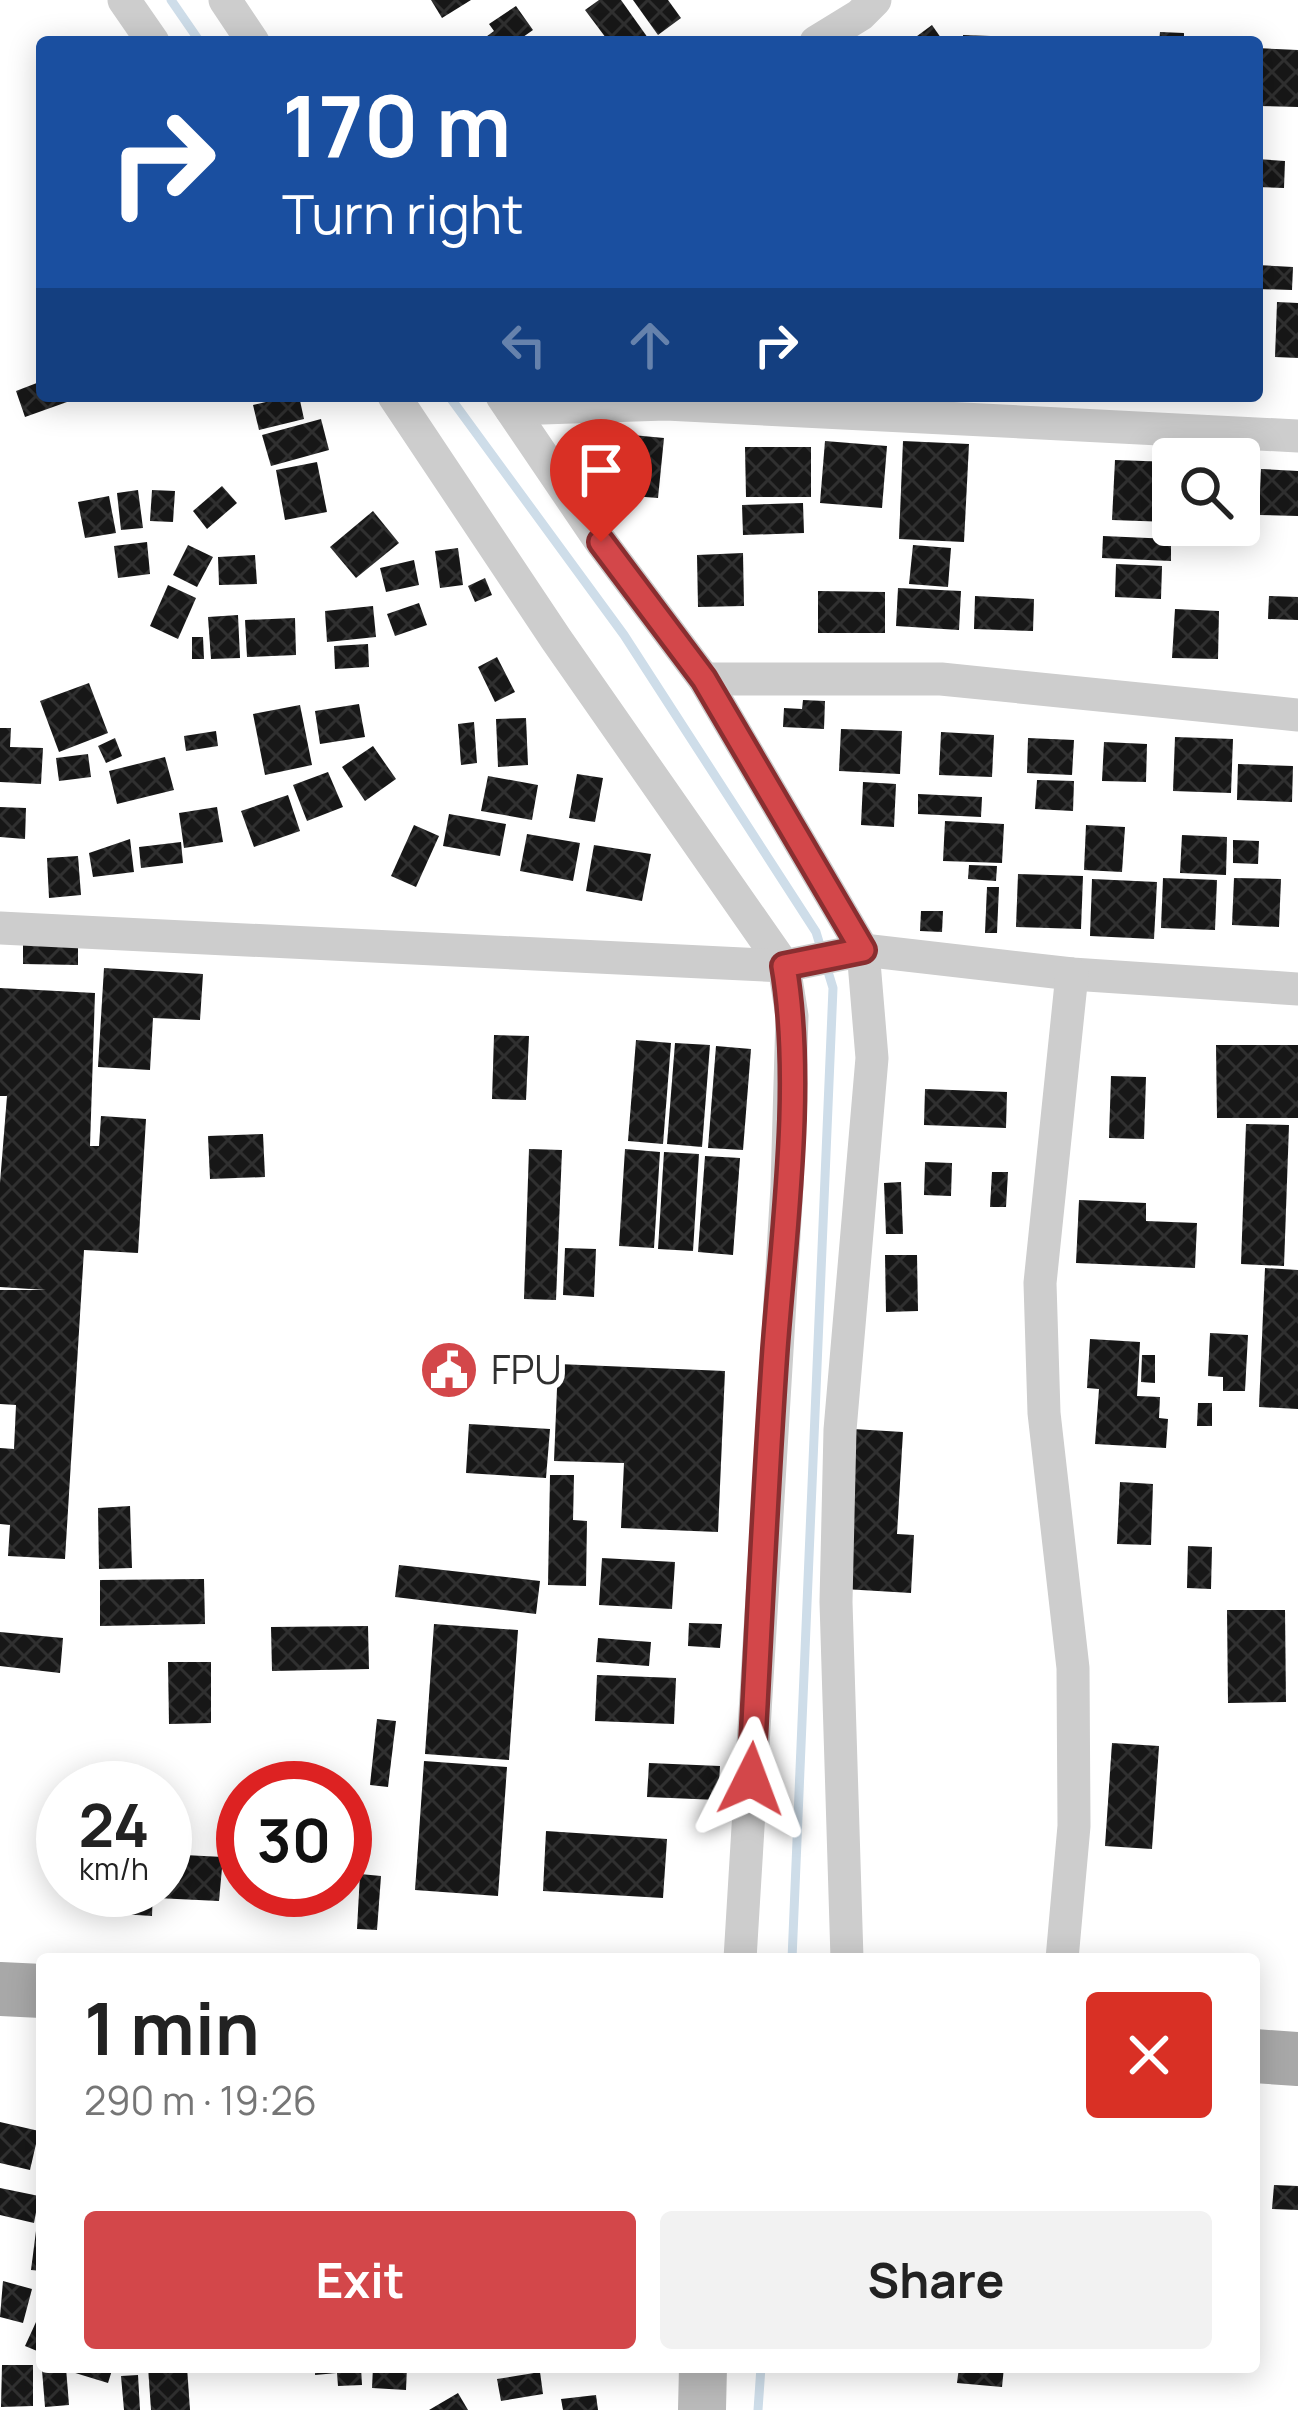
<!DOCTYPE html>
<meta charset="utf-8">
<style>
:root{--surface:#fff;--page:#f2f2f2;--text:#222;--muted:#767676;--accent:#d3474a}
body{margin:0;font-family:Manrope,sans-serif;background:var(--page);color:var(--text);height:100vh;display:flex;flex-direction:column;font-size:45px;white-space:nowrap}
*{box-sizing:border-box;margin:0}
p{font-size:39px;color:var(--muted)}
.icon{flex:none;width:66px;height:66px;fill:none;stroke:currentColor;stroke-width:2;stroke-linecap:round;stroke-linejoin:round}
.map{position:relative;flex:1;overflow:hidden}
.sheet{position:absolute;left:36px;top:1953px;width:1224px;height:420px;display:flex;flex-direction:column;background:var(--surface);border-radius:12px;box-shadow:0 6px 30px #0003}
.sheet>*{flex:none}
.banner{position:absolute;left:36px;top:36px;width:1227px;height:366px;border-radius:12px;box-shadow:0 6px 30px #0003;background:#1a4fa0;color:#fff;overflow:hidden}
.fabs{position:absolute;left:1152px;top:438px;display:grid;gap:24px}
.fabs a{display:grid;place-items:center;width:108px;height:108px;border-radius:12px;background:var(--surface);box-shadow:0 6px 30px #0003;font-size:60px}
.speed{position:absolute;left:36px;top:1761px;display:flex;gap:24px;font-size:60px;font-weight:700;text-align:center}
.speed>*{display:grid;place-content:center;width:156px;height:156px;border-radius:50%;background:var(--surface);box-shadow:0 6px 30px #0003;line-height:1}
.speed small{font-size:30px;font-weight:400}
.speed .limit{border:18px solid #d22;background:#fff;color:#111}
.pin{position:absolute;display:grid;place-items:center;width:102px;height:102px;color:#fff;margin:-123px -51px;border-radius:50% 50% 50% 0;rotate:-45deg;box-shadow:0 0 12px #0007}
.pin .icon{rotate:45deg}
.me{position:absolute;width:132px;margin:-66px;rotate:3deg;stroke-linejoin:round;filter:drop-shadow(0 0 9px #0008)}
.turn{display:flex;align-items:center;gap:42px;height:252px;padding:0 48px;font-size:54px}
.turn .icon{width:156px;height:156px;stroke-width:2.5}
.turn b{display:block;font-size:84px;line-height:102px}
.lanes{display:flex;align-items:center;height:114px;padding:0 48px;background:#0003;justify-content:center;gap:60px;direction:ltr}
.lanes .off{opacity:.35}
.round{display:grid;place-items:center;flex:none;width:126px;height:126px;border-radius:12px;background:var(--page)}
.headline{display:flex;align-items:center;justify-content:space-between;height:204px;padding:0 48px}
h1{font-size:72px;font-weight:700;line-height:90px}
.primary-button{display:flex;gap:24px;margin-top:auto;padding:24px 48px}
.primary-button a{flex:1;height:138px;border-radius:12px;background:var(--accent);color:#fff;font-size:48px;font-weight:700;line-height:138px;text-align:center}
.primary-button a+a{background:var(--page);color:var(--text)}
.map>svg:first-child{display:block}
</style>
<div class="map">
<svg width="1298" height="2410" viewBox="0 0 1298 2410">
<defs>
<pattern id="building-cross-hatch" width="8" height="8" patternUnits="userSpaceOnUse" patternTransform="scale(3)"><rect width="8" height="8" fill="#171717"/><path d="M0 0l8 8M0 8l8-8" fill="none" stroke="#303030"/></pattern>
</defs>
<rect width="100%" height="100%" fill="#fff"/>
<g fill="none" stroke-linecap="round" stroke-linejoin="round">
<g stroke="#cedde9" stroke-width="9">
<path d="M171,0L200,42"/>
<path d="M449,396L624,635L816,932L833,988L792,1959"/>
<path d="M758,2410L761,2367"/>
</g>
</g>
<g fill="url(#building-cross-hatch)">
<path d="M431,0H471L442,18Z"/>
<path d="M599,0H621L648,38L642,42H609L585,10Z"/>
<path d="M633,0H668L681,18L658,35Z"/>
<path d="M516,6L533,30L516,42H479L494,31L489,24Z"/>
<path d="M932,25L941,38L935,42H909Z"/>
<path d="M1160,32L1184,33V42H1159Z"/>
<path d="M963,35L1050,38L1049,42H963Z"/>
<path d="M1257,48L1298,50V107L1257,106Z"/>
<path d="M1257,159L1285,161L1284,188L1257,187Z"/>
<path d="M1257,265L1293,267L1292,290L1257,289Z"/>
<path d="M1277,302L1298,303V358L1275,357Z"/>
<path d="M42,381V396H65L67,402L25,417L16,391Z"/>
<path d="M292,396H299L304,419L259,430L253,405Z"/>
<path d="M321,419L329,450L271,466L262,435Z"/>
<path d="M611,433L664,438L658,498L606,494Z"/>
<path d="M825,441L887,446L882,508L820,503Z"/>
<path d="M903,441L969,444L964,542L899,539Z"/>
<path d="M745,447H811V497H746Z"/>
<path d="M1115,460L1172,462L1169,522L1112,520Z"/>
<path d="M317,462L327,512L285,520L276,470Z"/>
<path d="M1261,469L1298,471V516L1259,515Z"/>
<path d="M222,486L237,503L207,529L193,511Z"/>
<path d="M138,490L143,528L121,530L117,493Z"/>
<path d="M152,490L175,491L173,522L150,521Z"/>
<path d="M109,496L116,533L85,538L78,502Z"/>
<path d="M803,503L804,533L743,535L742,505Z"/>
<path d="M373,511L399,543L356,578L330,547Z"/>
<path d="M1189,525L1214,526L1212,545L1188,544Z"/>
<path d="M1103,536L1171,539V561L1102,558Z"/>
<path d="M147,542L150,574L118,578L114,546Z"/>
<path d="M188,545L213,557L197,587L173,575Z"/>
<path d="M913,545L951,548L948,587L909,584Z"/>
<path d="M458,548L463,585L440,588L435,551Z"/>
<path d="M743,553L744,606L698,607L697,555Z"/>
<path d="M255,555L257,584L219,585L218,557Z"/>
<path d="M414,560L419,585L386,592L380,568Z"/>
<path d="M1116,564L1162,566L1161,599L1115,597Z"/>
<path d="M485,578L492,595L475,602L468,586Z"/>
<path d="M168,585L196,598L178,639L150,626Z"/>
<path d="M898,588L961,591L959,630L896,626Z"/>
<path d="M818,591L885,592V633H818Z"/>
<path d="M975,596L1034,599L1033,631L974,629Z"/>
<path d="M1269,596L1298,597V620L1268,619Z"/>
<path d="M419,603L427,625L395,636L387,614Z"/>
<path d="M373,606L376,637L327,642L325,611Z"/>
<path d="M1175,609L1219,611L1218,659L1172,658Z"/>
<path d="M238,615L240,658L211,659L208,617Z"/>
<path d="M295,618L296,655L247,657L245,620Z"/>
<path d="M192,637H203L204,659H192Z"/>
<path d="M368,644L369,667L335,669L334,646Z"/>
<path d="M497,657L515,692L495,702L478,667Z"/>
<path d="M89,683L108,733L59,752L40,701Z"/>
<path d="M803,700L825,701L824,729L783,727L784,708L802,709Z"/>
<path d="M359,704L365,737L320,744L315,711Z"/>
<path d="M300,705L312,765L265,775L253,714Z"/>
<path d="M526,718L528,765L498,767L496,719Z"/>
<path d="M474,722L477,763L461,765L458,724Z"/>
<path d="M0,728H11L10,747L43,748L41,784L0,782Z"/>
<path d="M841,729L902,731L900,774L839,771Z"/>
<path d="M216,731L218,746L186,751L184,736Z"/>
<path d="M941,732L994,735L992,777L939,775Z"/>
<path d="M1175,737L1233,739L1231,793L1173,791Z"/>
<path d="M115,738L122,756L106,763L98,746Z"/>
<path d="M1028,738L1074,740L1072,775L1027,773Z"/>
<path d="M1104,742L1147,744L1146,782L1102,781Z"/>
<path d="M373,746L396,779L365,801L342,767Z"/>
<path d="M88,754L91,777L59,781L56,758Z"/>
<path d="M165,757L174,790L117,804L109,771Z"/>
<path d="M1238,764L1293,766L1292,802L1237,800Z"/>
<path d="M328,772L343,807L307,821L293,785Z"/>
<path d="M577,774L603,778L595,822L569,818Z"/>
<path d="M488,776L538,785L532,820L481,811Z"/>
<path d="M1037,780L1074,781L1073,811L1035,809Z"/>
<path d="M863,782L896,784L894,827L861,825Z"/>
<path d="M918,794L982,797L981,817L918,814Z"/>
<path d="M288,795L300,831L254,847L241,811Z"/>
<path d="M0,807L26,808L25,839L0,837Z"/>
<path d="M217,807L223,842L184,848L179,813Z"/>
<path d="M449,814L506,824L500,856L443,846Z"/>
<path d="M945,821L1004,824L1002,863L943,861Z"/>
<path d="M414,825L439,836L416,887L391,876Z"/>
<path d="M1086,825L1125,827L1122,872L1084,870Z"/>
<path d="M527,834L580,843L573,881L520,871Z"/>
<path d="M1182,835L1227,837L1226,875L1180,873Z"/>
<path d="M130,839L134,872L93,877L89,853Z"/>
<path d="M1233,840L1259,841L1258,864L1233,863Z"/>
<path d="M181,842L183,863L141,868L139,847Z"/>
<path d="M594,845L651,854L642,901L586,891Z"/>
<path d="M78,856L81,895L49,898L47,858Z"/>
<path d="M969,865L997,866L996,881L968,879Z"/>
<path d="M1018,874L1083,876L1081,929L1016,927Z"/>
<path d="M1163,878L1217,880L1215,930L1161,928Z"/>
<path d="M1234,878L1281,879L1279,927L1232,925Z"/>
<path d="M1092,879L1157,882L1154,939L1090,936Z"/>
<path d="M987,887H999L997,933H985Z"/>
<path d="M921,911H943L942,932L920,931Z"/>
<path d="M23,942L78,943V965L23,964Z"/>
<path d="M104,968L203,974L200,1020L153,1018L150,1070L98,1067Z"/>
<path d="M0,988L95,993L90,1146H99L101,1116L146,1119L138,1253L84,1250L65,1559L8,1556L10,1525L0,1524V1448L14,1449L16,1405L0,1404V1290H46L0,1287V1183L7,1096H0Z"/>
<path d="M494,1035L529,1036L526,1100L492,1099Z"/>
<path d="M636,1040L671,1043L663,1144L628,1141Z"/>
<path d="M675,1043L710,1045L702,1147L667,1144Z"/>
<path d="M1216,1045H1298V1118H1217Z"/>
<path d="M716,1046L751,1049L743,1150L708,1148Z"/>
<path d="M1111,1076L1146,1077L1144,1139L1109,1138Z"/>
<path d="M925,1089L1007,1092L1006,1128L924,1125Z"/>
<path d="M1246,1124L1289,1125L1284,1266L1241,1264Z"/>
<path d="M263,1134L265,1177L210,1179L208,1136Z"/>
<path d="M529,1149L562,1150L556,1300L524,1299Z"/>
<path d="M625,1149L660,1152L654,1248L619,1246Z"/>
<path d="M664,1152L699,1154L693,1251L658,1249Z"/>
<path d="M705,1156L740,1158L733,1255L698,1252Z"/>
<path d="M925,1162L952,1163L951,1196L924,1195Z"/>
<path d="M992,1172H1008L1006,1207H990Z"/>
<path d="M901,1182L903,1234H886L884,1183Z"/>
<path d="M1079,1200L1146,1203V1221L1197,1223L1195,1268L1076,1263Z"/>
<path d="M565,1248L596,1249L594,1297L563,1295Z"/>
<path d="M885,1255H917L918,1311L886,1312Z"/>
<path d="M1265,1268L1298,1270V1409L1259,1407Z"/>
<path d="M1210,1333L1248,1335L1245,1391H1223V1377L1208,1376Z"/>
<path d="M1090,1339L1140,1342L1137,1396L1160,1397L1159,1418L1168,1419L1166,1448L1095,1444L1099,1389L1087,1388Z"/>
<path d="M1142,1355H1155V1383L1141,1382Z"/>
<path d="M558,1364L725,1371L718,1532L621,1528L624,1463L554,1461Z"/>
<path d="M1198,1403H1212V1426H1197Z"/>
<path d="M469,1424L550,1429L546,1478L466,1473Z"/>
<path d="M853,1429L903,1432L897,1534L914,1535L911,1593L844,1589Z"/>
<path d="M550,1475H574L573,1520L587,1521L586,1586L548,1585Z"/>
<path d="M1120,1482L1153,1484L1151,1545L1117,1544Z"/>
<path d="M130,1506L132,1568L99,1569L98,1508Z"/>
<path d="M1188,1546L1212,1547L1211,1589L1187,1588Z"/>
<path d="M602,1558L675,1562L672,1609L599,1605Z"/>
<path d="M399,1565L540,1581L536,1614L395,1597Z"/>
<path d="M204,1579L205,1624L100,1626V1580Z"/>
<path d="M1227,1610H1285L1286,1702L1228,1703Z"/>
<path d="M689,1623L722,1624L720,1648L688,1646Z"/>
<path d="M434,1624L518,1630L509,1760L425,1754Z"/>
<path d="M368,1626L369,1669L272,1671L271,1627Z"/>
<path d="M0,1632L63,1638L60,1673L0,1666Z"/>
<path d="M598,1638L651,1642L649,1666L596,1662Z"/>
<path d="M168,1662H211V1723L169,1724Z"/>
<path d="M597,1675L676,1678L674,1724L595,1721Z"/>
<path d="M377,1719L396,1721L388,1787L370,1785Z"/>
<path d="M1112,1743L1159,1746L1152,1849L1105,1846Z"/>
<path d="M424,1761L507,1767L498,1896L415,1890Z"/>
<path d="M649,1763L720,1766L718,1800L647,1797Z"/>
<path d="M546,1831L667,1839L663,1898L543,1891Z"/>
<path d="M165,1854L223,1857L219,1901L156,1898L157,1890H165Z"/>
<path d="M360,1874L381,1876L377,1930L357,1929Z"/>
<path d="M62,1890H153L152,1916L121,1914L124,1896L62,1894Z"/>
<path d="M0,2122L39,2131L30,2170L0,2163Z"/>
<path d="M1274,2185L1298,2186V2210L1272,2209Z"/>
<path d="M0,2188L39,2196L34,2223L0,2215Z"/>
<path d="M36,2231H42V2271L31,2270Z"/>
<path d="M3,2281L32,2289L23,2323L0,2317Z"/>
<path d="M42,2309V2353L25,2346Z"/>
<path d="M2,2365H33V2406L1,2407Z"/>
<path d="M74,2367H113L108,2383L72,2372Z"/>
<path d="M148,2367H187L190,2410H151Z"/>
<path d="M315,2367H361L362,2385L338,2386L337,2373L315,2375Z"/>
<path d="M373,2367H407L406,2390L372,2388Z"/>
<path d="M959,2367H1004L1002,2387L957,2383Z"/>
<path d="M66,2368L69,2405L45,2407L42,2370Z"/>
<path d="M540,2372L543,2394L501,2401L497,2379Z"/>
<path d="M138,2375L140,2410H124L121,2376Z"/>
<path d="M458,2393L468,2410H429Z"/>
<path d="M596,2395L598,2410H563L561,2399Z"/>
</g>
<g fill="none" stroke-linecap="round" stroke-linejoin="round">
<g stroke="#cdcdcd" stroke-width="33">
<path d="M124,0L153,42"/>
<path d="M225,0L253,42"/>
<path d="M816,42L860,15L875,0"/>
<path d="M394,396L556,639L784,966L792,1016L787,1186L740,1959"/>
<path d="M502,396L601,542L704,679L863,950L872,1058L840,1430L836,1602L847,1959"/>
<path d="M511,409L666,404L1298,436"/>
<path d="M704,679H941L1298,715"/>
<path d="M0,928L784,966L863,950L1072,974L1298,989"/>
<path d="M1062,1959L1074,1826L1073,1668L1044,1413L1040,1283L1072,974"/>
</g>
<path stroke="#bababa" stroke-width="48" d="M702,2410L703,2367"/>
<g stroke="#a8a8a8" stroke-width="54">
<path d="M0,1989L42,1991"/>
<path d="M1254,2056L1298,2059"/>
</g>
</g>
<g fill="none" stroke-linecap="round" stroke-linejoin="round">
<defs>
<path id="route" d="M601,542L704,679L863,950L784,966C804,1082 784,1230 775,1349C765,1493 759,1636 751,1779"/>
</defs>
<use href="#route" stroke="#892e30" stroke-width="30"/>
<use href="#route" stroke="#d3474a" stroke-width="21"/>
</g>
<defs>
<symbol id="civic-disc" viewBox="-11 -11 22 22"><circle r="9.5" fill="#d3474a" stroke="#fff"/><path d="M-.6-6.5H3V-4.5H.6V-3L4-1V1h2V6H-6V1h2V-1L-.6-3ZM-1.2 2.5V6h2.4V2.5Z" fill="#fff"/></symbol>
</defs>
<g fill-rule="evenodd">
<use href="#civic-disc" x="416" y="1337" width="66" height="66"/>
</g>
<g text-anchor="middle" stroke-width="12" stroke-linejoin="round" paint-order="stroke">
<g font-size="39" fill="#303030" stroke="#fff" text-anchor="start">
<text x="491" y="1384">FPU</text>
</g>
</g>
</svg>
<div class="fabs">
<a><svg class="icon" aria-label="search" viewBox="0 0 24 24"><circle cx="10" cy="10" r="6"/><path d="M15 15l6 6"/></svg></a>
</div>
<div class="speed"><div>24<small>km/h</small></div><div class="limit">30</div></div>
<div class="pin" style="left:601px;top:542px;background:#d93025"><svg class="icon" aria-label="arrive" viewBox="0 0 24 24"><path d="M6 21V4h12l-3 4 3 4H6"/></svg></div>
<svg class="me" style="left:751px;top:1779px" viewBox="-20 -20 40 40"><path d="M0-17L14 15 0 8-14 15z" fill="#d3474a" stroke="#fff" stroke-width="4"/></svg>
<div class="banner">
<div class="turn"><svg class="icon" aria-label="right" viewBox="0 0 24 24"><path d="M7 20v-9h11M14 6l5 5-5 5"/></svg><div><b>170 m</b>Turn right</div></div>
<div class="lanes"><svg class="icon off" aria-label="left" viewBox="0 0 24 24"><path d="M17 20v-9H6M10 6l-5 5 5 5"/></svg><svg class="icon off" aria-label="ahead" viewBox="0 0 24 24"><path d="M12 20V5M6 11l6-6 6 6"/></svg><svg class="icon" aria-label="right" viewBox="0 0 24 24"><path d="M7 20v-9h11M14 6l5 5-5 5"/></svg></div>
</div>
<section class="sheet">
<div class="headline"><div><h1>1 min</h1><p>290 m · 19:26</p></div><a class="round" style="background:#d93025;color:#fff"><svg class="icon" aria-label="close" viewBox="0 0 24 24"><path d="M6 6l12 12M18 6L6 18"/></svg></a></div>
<div class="primary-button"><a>Exit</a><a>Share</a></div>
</section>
</div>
